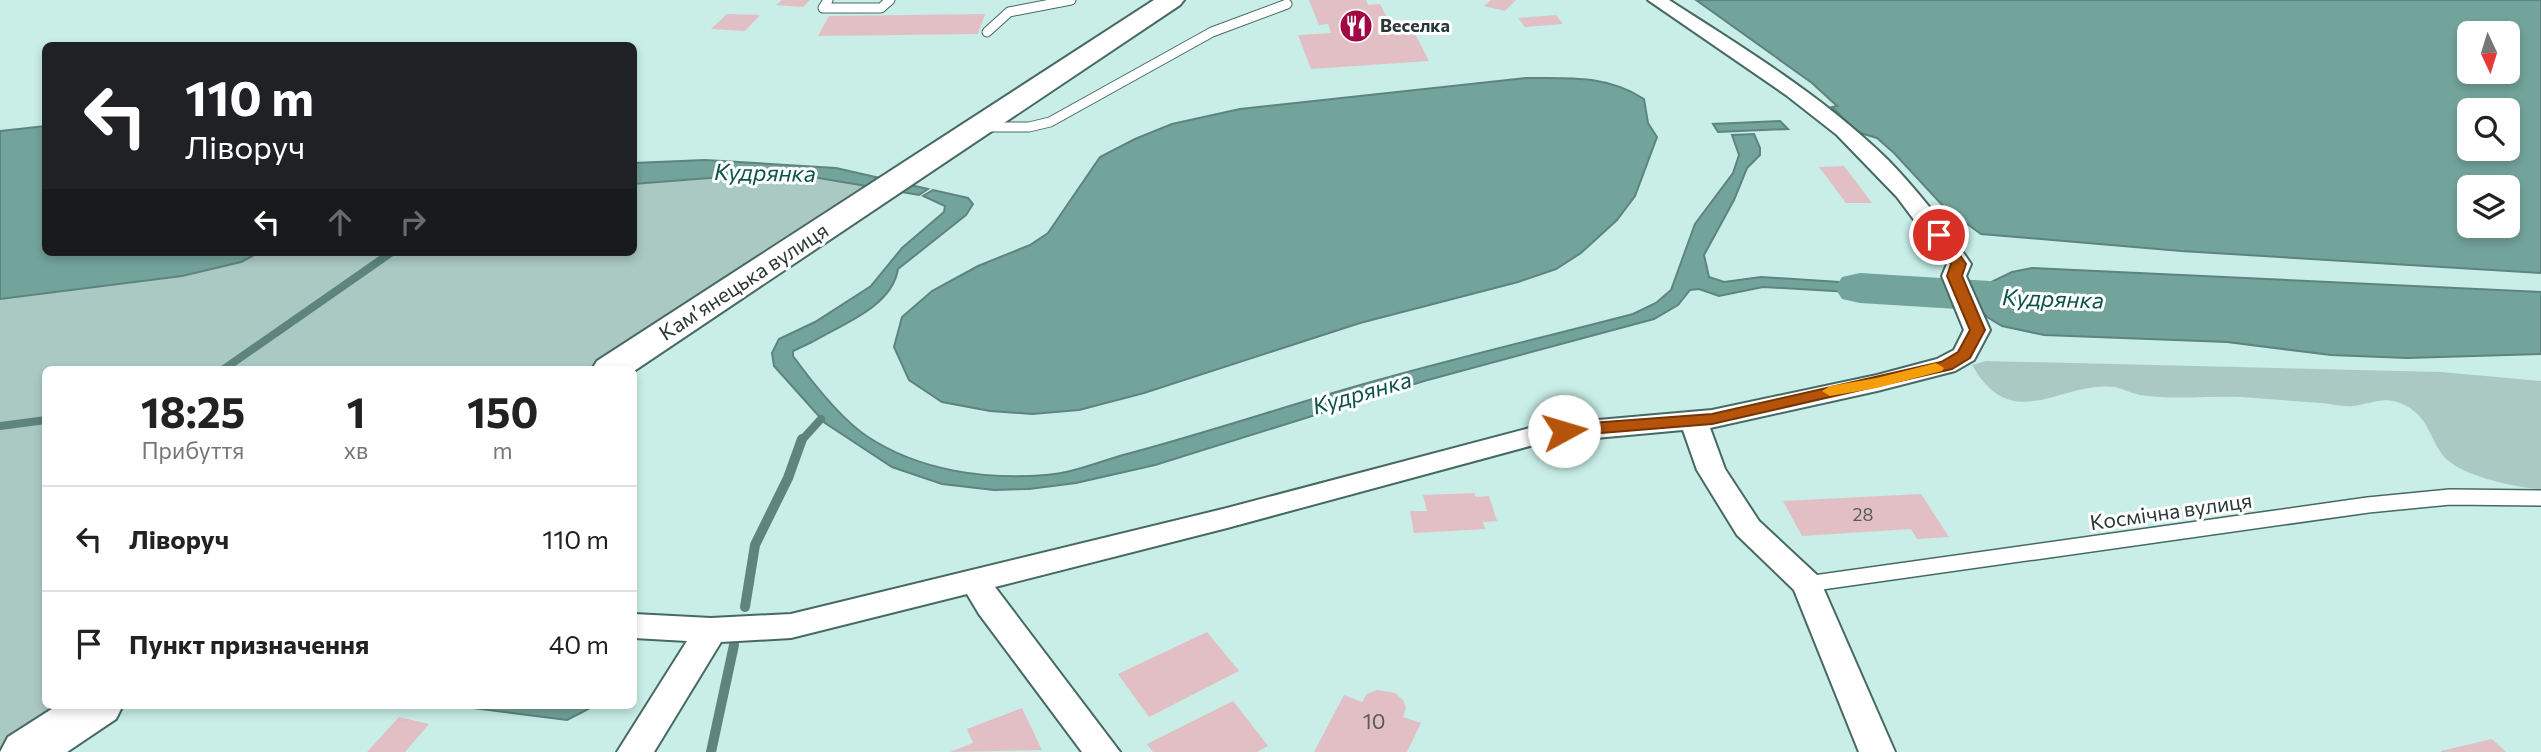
<!DOCTYPE html>
<html lang="uk">
<meta charset="utf-8">
<style>
:root{--surface:#fff;--page:#f6f6f6;--text:#222;--muted:#767676;--line:#e0e0e0}
body{margin:0;font-family:Commissioner,sans-serif;background:var(--page);color:var(--text);height:100vh;display:flex;flex-direction:column;font-size:26px;white-space:nowrap}
*{box-sizing:border-box;margin:0}
p{font-size:23px;color:var(--muted)}
.icon{flex:none;width:38px;height:38px;fill:none;stroke:currentColor;stroke-width:2;stroke-linecap:round;stroke-linejoin:round}
.map{position:relative;flex:1;overflow:hidden}
.drawer{position:absolute;left:42px;top:366px;width:595px;height:343px;display:flex;flex-direction:column;background:var(--surface);border-radius:10px;box-shadow:0 4px 10px #0003}
.drawer>*{flex:none}
.guide{position:absolute;left:42px;top:42px;width:595px;height:214px;border-radius:10px;box-shadow:0 4px 10px #0003;background:#202124;color:#fff;overflow:hidden}
.needle{width:46px;rotate:176deg}
.tools{position:absolute;left:2457px;top:21px;display:grid;gap:14px}
.tools a{display:grid;place-items:center;width:63px;height:63px;border-radius:10px;background:var(--surface);box-shadow:0 4px 10px #0003;font-size:35px}
.pin{position:absolute;display:grid;place-items:center;width:60px;height:60px;color:#fff;margin:-30px;border:4px solid #fff;border-radius:50%;box-shadow:0 2px 7px #0007}
.me{position:absolute;width:77px;margin:-38px;rotate:84deg;stroke-linejoin:round;filter:drop-shadow(0 0 5px #0008)}
.turn{display:flex;align-items:center;gap:24px;height:147px;padding:0 28px;font-size:32px}
.turn .icon{width:91px;height:91px;stroke-width:2.5}
.turn b{display:block;font-size:49px;line-height:60px}
.lanes{display:flex;align-items:center;height:66px;padding:0 28px;background:#0003;justify-content:center;gap:35px;direction:ltr}
.lanes .off{opacity:.35}
.eta{display:flex;justify-content:space-evenly;align-items:center;height:119px;text-align:center}
.eta b{font-size:42px;font-weight:700;line-height:49px}
ul{padding:0;list-style:none}
li{display:flex;align-items:center;gap:21px;height:105px;padding:0 28px;border-top:2px solid var(--line)}
li div{flex:1}
li b{display:block;font-size:26px}
li em{font-style:normal}
.map>svg:first-child{display:block}
</style>
<div class="map">
<svg width="2541" height="752" viewBox="0 0 2541 752">
<rect width="100%" height="100%" fill="#c8eee7"/>
<g fill="#abc9c3">
<path d="M760,175L807,176L875,186L593,369H46V705H75L0,752V299L182,276L241,262L260,252H634V184Z"/>
<path d="M1986,361L2441,372L2541,381V489C2517,488 2469,477 2450,462C2428,445 2434,417 2400,403C2384,396 2369,404 2353,406C2343,407 2331,404 2321,403C2294,401 2268,399 2241,397C2208,396 2173,400 2140,395C2131,393 2123,389 2115,387C2061,380 2013,437 1972,365Z"/>
</g>
<g fill="#73a49b" stroke="#5d847d" stroke-width="2" fill-rule="evenodd">
<path d="M1696,0H2541V273L2181,251L1981,234L1944,207L1894,153L1877,138L1857,132L1832,107L1837,106L1812,83ZM2508,33V72H2469V33ZM2508,110V149H2469V110ZM2508,187V226H2469V187Z"/>
<path d="M1526,78C1569,78 1607,75 1644,99L1648,123L1657,137L1635,196L1617,220L1581,253L1556,269L1518,282L1360,323L1144,393L1079,410L1032,414L990,411L942,402L909,380L894,347L902,317L932,291L978,266L1030,245L1048,233L1100,157L1135,139L1172,124L1240,109Z"/>
<path d="M1780,121L1788,129L1718,132L1713,124Z"/>
<path d="M45,126L46,252H260L241,262L182,276L0,299V131Z"/>
<path d="M1754,134L1760,148V155L1747,168L1734,200L1704,255L1709,277L1724,282L1761,277L1932,288L1935,297L1763,287L1719,296L1699,289L1690,290L1678,305L1654,319L1424,381L1155,465L1076,483L1029,489L994,490L942,484L892,467L825,423L774,366L772,353L779,339L815,322L871,286L902,248L944,212L945,206L923,196L933,190L968,198L973,204L966,215L898,269C892,307 842,324 812,342L793,351V356C812,382 842,420 868,437C920,471 986,480 1046,475C1072,473 1099,462 1123,455C1195,436 1265,413 1336,392C1434,363 1534,340 1633,314L1656,303L1671,290L1695,224L1733,173L1739,155L1732,135Z"/>
<path d="M705,160L836,168L928,189L919,195L807,176H735L634,184V163Z"/>
<path d="M2032,268L2541,292V354L2407,358L2331,355L2227,342L2044,335L2002,326L1987,317L1979,308L2016,312L2014,307L1972,303L1966,290L1982,291L1985,285L2012,272Z"/>
<path d="M450,705H596L567,720Z"/>
</g>
<g fill="none" stroke-linecap="round" stroke-linejoin="round">
<g stroke="#5d847d" stroke-width="8">
<path d="M224,369L392,252"/>
<path d="M0,426L46,420"/>
<path d="M801,441L821,419"/>
</g>
<g stroke="#5d847d" stroke-width="10">
<path d="M745,607L755,545L788,478L802,439"/>
<path d="M711,752L734,645"/>
</g>
<path fill="#73a49b" fill-rule="evenodd" d="M1860,273L2022,283L2040,287L2047,298L2040,309L2022,313L1860,303L1842,299L1835,288L1842,277Z"/>
</g>
<g fill="#e2bfc4">
<path d="M782,0H810L803,7L776,5Z"/>
<path d="M1309,0H1366L1368,5L1380,4L1393,29L1412,28L1429,61L1311,69L1298,35L1331,33L1328,24L1319,25Z"/>
<path d="M1491,0H1516L1505,11L1484,6Z"/>
<path d="M727,14L760,15L745,31L711,29Z"/>
<path d="M985,14L978,34L818,36L829,16Z"/>
<path d="M1556,15L1563,24L1525,27L1518,18Z"/>
<path d="M1844,166L1872,203H1846L1819,167Z"/>
<path d="M1474,493L1476,497L1489,496L1497,521L1483,522L1485,529L1414,533L1410,511H1427L1423,495Z"/>
<path d="M1921,494L1949,537L1917,539L1911,529L1802,536L1783,501Z"/>
<path d="M1207,632L1239,671L1149,717L1118,674Z"/>
<path d="M1377,690L1395,693L1403,700L1406,708L1403,717L1421,723L1407,752H1314L1344,695L1362,702L1367,694Z"/>
<path d="M1233,701L1268,746L1257,752H1153L1147,744Z"/>
<path d="M1022,708L1042,750L950,752L973,743L967,729Z"/>
<path d="M399,717L429,724L405,752H367Z"/>
<path d="M2492,739L2506,752H2441V751Z"/>
</g>
<g fill="none" stroke-linecap="round" stroke-linejoin="round">
<defs>
<g id="service-far1">
<path d="M828,0L823,8H881L890,0"/>
<path d="M987,32L1009,12L1071,0"/>
<path d="M980,127H1029L1050,122L1212,32L1287,4"/>
</g>
<path id="service" d="M1807,584L2368,505L2450,497L2541,498"/>
<path id="minor" d="M1648,0H1669C1745,49 1823,96 1888,160C1919,192 1946,227 1971,264L1966,276L1990,330L1974,360L1955,371L1877,391L1710,428L1725,469L1759,521L1818,576L1895,752H1859L1794,590L1737,535L1697,470L1683,430L1541,443L1227,528L995,587L1120,752H1082L979,614L967,594L791,638L721,642L654,752H617L687,641L634,638V614L711,618L791,614L1227,508L1541,425L1712,410L1877,375L1937,359L1954,350L1964,330L1942,276L1947,264L1897,197L1837,135L1786,95Z"/>
<g id="primary">
<path d="M1154,0H1184L1180,5L634,371L592,369L597,361Z"/>
<path d="M58,705H123L116,719L67,752H0L8,737Z"/>
</g>
</defs>
<use href="#service-far1" stroke="#476964" stroke-width="11"/>
<use href="#service" stroke="#476964" stroke-width="18"/>
<use href="#minor" stroke="#476964" stroke-width="4"/>
<use href="#primary" stroke="#476964" stroke-width="4"/>
<use href="#service-far1" stroke="#fff" stroke-width="9"/>
<use href="#service" stroke="#fff" stroke-width="15"/>
<use href="#minor" fill="#fff" fill-rule="evenodd"/>
<use href="#primary" fill="#fff" fill-rule="evenodd"/>
</g>
<path fill="#b45309" stroke="#753606" stroke-width="2" d="M1939,231L1944,232L1966,264L1962,276L1985,330L1970,358L1952,369L1712,424L1564,436L1556,431L1564,425L1712,414L1941,362L1958,352L1970,330L1947,276L1951,264L1932,235Z"/>
<path fill="#f59e0b" d="M1936,363L1944,368L1942,371L1877,388L1830,396L1822,391L1830,386L1877,378Z"/>
<defs>
<symbol id="restaurant-disc" viewBox="-11 -11 22 22"><circle r="9.5" fill="#a20744" stroke="#fff"/><path d="M-5-6h1v4h1v-4h1v4h1v-4h1v5L-1.5 .5V6h-2V.5L-5-1ZM5-6V6H3V1.5H1.5Q1.5-4 5-6Z" fill="#fff"/></symbol>
</defs>
<g fill-rule="evenodd">
<use href="#restaurant-disc" x="1337" y="7" width="38" height="38"/>
</g>
<g text-anchor="middle" stroke-width="6" stroke-linejoin="round" paint-order="stroke">
<g font-size="18" font-weight="bold" fill="#2a3936" stroke="#fff" text-anchor="start">
<text x="1380" y="32">Веселка</text>
</g>
<g font-size="18" fill="#585a5a">
<text x="1863" y="521">28</text>
</g>
<g font-size="21" fill="#2a3936" stroke="#fff">
<text transform="translate(744 282) rotate(-33)" y="7">Камʼянецька вулиця</text>
<text transform="translate(2171 512) rotate(-8)" y="7">Космічна вулиця</text>
</g>
<g font-size="21" fill="#585a5a">
<text x="1374" y="729">10</text>
</g>
<g font-size="23" font-style="italic" fill="#0b534b" stroke="#fff">
<text transform="translate(765 173) rotate(1)" y="8">Кудрянка</text>
<text transform="translate(2053 299) rotate(2)" y="8">Кудрянка</text>
<text transform="translate(1362 393) rotate(-16)" y="8">Кудрянка</text>
</g>
</g>
</svg>
<div class="tools">
<a><svg class="needle" viewBox="-14 -14 28 28"><path d="M0-13l5 13h-10z" fill="#e53935"/><path d="M0 13l5-13h-10z" fill="#767676"/></svg></a>
<a><svg class="icon" aria-label="search" viewBox="0 0 24 24"><circle cx="10" cy="10" r="6"/><path d="M15 15l6 6"/></svg></a>
<a><svg class="icon" aria-label="layers" viewBox="0 0 24 24"><path d="M12 4l9 5-9 5-9-5zM3 14l9 5 9-5"/></svg></a>
</div>
<div class="pin" style="left:1939px;top:235px;background:#d93025"><svg class="icon" aria-label="arrive" viewBox="0 0 24 24"><path d="M6 21V4h12l-3 4 3 4H6"/></svg></div>
<svg class="me" style="left:1564px;top:431px" viewBox="-20 -20 40 40"><circle r="19" fill="#fff"/><path d="M0-13L10 11 0 6-10 11z" fill="#b45309"/></svg>
<div class="guide">
<div class="turn"><svg class="icon" aria-label="left" viewBox="0 0 24 24"><path d="M17 20v-9H6M10 6l-5 5 5 5"/></svg><div><b>110 m</b>Ліворуч</div></div>
<div class="lanes"><svg class="icon" aria-label="left" viewBox="0 0 24 24"><path d="M17 20v-9H6M10 6l-5 5 5 5"/></svg><svg class="icon off" aria-label="ahead" viewBox="0 0 24 24"><path d="M12 20V5M6 11l6-6 6 6"/></svg><svg class="icon off" aria-label="right" viewBox="0 0 24 24"><path d="M7 20v-9h11M14 6l5 5-5 5"/></svg></div>
</div>
<section class="drawer">
<div class="eta">
<div><b>18:25</b><p>Прибуття</p></div>
<div><b>1</b><p>хв</p></div>
<div><b>150</b><p>m</p></div>
</div>
<ul>
<li><svg class="icon" aria-label="left" viewBox="0 0 24 24"><path d="M17 20v-9H6M10 6l-5 5 5 5"/></svg><div><b>Ліворуч</b></div><em>110 m</em></li>
<li><svg class="icon" aria-label="arrive" viewBox="0 0 24 24"><path d="M6 21V4h12l-3 4 3 4H6"/></svg><div><b>Пункт призначення</b></div><em>40 m</em></li>
</ul>
</section>
</div>
